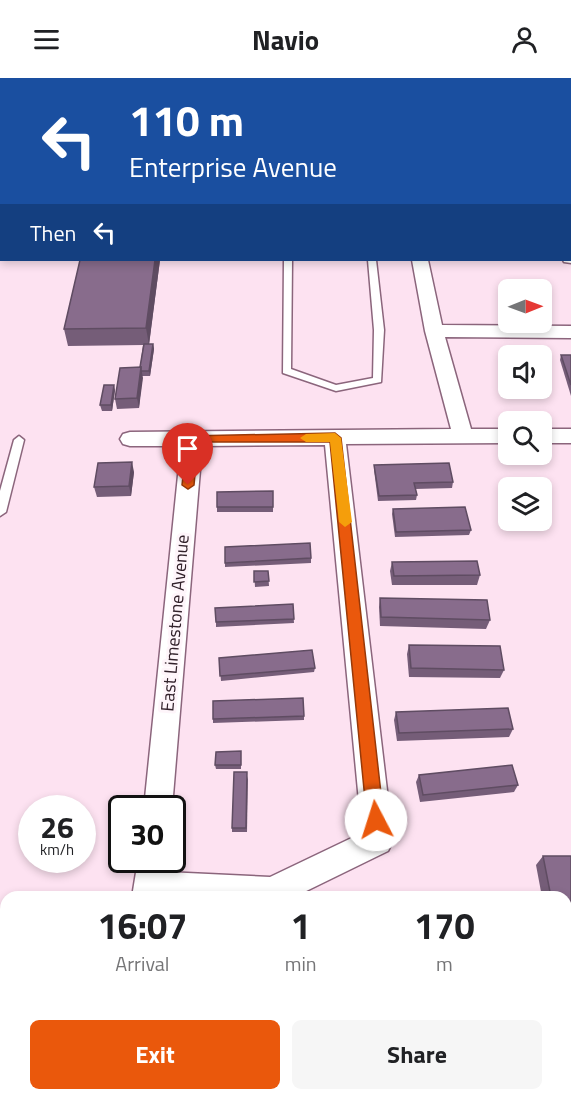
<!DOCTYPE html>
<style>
:root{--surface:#fff;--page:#f6f6f6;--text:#202124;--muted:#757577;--accent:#ea580c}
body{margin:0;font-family:"Titillium Web",sans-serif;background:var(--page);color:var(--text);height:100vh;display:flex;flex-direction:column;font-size:22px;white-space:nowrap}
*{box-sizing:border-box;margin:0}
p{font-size:20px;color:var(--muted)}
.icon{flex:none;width:33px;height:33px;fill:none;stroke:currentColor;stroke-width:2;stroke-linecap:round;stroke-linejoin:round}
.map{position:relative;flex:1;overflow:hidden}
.drawer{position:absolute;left:0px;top:813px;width:572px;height:210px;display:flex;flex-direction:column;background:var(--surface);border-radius:18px 18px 0 0;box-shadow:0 3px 9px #0003}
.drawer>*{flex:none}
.banner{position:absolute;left:0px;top:0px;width:572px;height:183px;box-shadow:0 3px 9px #0003;background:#1a4fa0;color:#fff;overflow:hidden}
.needle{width:39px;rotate:89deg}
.fabs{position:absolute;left:498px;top:201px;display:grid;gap:12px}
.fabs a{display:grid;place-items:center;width:54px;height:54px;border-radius:9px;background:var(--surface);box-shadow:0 3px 9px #0003;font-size:30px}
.speed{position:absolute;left:18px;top:717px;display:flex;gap:12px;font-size:30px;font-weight:700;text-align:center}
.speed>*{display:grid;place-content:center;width:78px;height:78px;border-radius:50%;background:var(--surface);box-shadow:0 3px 9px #0003;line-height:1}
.speed small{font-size:15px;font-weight:400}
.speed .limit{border:3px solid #111;border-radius:9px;background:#fff;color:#111}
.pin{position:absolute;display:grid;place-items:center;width:51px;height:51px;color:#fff;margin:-62px -26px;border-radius:50% 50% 50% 0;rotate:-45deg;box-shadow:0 0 6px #0007}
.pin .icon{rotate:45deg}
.me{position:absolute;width:66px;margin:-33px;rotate:355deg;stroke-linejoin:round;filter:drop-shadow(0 0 4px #0008)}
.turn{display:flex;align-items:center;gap:21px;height:126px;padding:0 30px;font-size:27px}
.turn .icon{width:78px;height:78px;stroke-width:2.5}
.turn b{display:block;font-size:42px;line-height:51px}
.then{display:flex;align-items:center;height:57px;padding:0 30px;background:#0003;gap:12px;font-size:22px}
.eta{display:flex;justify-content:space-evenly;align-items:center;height:102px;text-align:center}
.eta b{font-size:36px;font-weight:700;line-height:42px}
.primary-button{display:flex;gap:12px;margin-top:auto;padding:12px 30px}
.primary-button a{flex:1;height:69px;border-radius:9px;background:var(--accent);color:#fff;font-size:24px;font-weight:700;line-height:69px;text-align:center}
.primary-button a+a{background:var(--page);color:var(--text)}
header{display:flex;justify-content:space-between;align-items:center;height:78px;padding:0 30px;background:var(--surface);font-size:27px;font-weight:700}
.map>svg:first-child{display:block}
</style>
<header><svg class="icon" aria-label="menu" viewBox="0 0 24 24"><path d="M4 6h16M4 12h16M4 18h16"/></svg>Navio<svg class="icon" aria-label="person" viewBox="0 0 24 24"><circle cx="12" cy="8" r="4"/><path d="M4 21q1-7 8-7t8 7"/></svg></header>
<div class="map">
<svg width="571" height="1023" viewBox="0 0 571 1023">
<rect width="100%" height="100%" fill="#fde2f1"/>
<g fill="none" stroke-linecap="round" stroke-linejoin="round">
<defs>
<g id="lane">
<path d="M236,0H242L235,2Z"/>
<rect x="365" y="0" width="6" height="2"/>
<rect x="570" y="28" width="1" height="4"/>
<rect x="0" y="89" width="2" height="4"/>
<rect x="0" y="164" width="2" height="4"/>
<path d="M284,182H292L291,291L336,307L373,300L374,252L368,182H376L384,252L381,304L336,313L283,295Z"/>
<path d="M19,358L24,362L6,434L0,438V413L14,362Z"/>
</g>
<g id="street">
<path d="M570,110L571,111V121L570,120Z"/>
<path d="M571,175V185L564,184L563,182H570Z"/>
<path d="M412,182H428L442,247L571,248V260L445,259L471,351H508V365L346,366L393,763L388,773L294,819H132L138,782H168L166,794L270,799L362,755L325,367L202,368L172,730H144L181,368H130L123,366L120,361L123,356L130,354L451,351L425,253Z"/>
<rect x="542" y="351" width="29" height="14"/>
<path d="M82,1017H118L117,1023H81Z"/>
</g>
</defs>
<use href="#lane" stroke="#8b657c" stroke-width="3"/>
<use href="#street" stroke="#8b657c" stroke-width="3"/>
<use href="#lane" fill="#fff" fill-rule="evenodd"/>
<use href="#street" fill="#fff" fill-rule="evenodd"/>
</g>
<g fill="#755d78">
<path d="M80,182H160L149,266H153L154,271L150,298H142L139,330L117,331L115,321L140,289L143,267L68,268L64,251Z"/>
<path d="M561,277H571V318L560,282Z"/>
<path d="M115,312L112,333H102L100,327Z"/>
<path d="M374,387L453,404L452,410L415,411L417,417L416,422L378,423L374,392Z"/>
<path d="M134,394L131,418L97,419L94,409Z"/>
<path d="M273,413V434H217V429Z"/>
<path d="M393,431L471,452L469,457L395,459L392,436Z"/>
<path d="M311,480V485L225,489V485Z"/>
<path d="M392,484L480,497L477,507H392L390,493Z"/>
<path d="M254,493H268L269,508L255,509Z"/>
<path d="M380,520L490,542L486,551L380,548L379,529Z"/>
<path d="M293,526L294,545L216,549V544Z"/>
<path d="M409,567L504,592L500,600L409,599L407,576Z"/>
<path d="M219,580L315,590L314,594L221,603Z"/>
<path d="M396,634L513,651L509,659L397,663L394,642Z"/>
<path d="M304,638V642L213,645V641Z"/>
<path d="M241,673V691H216L215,687Z"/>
<path d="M419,697L518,707L514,714L420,724L416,704Z"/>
<path d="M248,698L247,754H232V750Z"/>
<path d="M543,778H571V891H566V819H542L536,787Z"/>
</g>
<g fill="#5f4c62">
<path d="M155,182H160L149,267L146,250Z"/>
<path d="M153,266L154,271L150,298L149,293Z"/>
<path d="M141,289L143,300L139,330L137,320Z"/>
<path d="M114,307L115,312L112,333L111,327Z"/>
<path d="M132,384L134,394L131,418L129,408Z"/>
<path d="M1,932L6,934V958L0,993Z"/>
</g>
<g fill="#886c8c" stroke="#5f4c62" stroke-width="1.5">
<path d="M377,0H511L512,2H378Z"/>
<path d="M80,182H155L146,250L64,251Z"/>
<path d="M144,266H153L149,293H141V289H140Z"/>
<path d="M561,277H571V307Z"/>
<path d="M141,289L137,320L115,321L120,290Z"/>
<path d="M104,307H114L111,327H100Z"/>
<path d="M132,384L129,408L94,409L98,385Z"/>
<path d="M449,385L453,404L414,405L417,417L379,418L374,387Z"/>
<path d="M273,413V429H217V414Z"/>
<path d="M465,429L471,452L396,454L393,431Z"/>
<path d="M310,465L311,480L225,485V469Z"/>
<path d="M477,483L480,497L394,498L392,484Z"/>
<path d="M254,493H268L269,503L254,504Z"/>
<path d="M380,520L487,522L490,542L381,539Z"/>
<path d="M293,526L294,541L216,544L215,530Z"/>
<path d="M409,567L500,568L504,592L411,590Z"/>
<path d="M312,572L315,590L220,598L219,580Z"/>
<path d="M303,620L304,638L213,641V623Z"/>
<path d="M508,630L513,651L399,655L396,634Z"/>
<path d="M241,673V687H215L216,674Z"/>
<path d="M512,687L518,707L423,717L419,697Z"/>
<path d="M234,694H247L246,750H232Z"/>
<path d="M543,778H571V886H566V819H551Z"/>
</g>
<path fill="#ea580c" stroke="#983908" stroke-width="1.5" d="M335,355L341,360L384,742L381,747L376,750L370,747L367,742L330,364H198L194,407L188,411L182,407L188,358Z"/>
<path fill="#f59e0b" d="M335,355L341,360L352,444L345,449L339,444L330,364H306L300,360L306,356Z"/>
<g text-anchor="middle" stroke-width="6" stroke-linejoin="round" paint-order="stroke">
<g font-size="18" fill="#31212a" stroke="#fef5fa">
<text transform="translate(175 545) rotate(-85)" y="6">East Limestone Avenue</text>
</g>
</g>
</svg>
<div class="fabs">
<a><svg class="needle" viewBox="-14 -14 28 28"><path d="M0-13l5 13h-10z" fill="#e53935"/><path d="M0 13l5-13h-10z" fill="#757577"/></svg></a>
<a><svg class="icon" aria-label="sound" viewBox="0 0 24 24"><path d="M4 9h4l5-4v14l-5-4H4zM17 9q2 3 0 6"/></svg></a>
<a><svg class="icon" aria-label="search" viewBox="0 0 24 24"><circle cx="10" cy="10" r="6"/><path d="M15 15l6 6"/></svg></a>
<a><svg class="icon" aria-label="layers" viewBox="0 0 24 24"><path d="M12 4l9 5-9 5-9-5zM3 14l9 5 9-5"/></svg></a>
</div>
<div class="speed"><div>26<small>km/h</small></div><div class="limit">30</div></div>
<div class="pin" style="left:188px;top:407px;background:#d93025"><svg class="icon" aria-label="arrive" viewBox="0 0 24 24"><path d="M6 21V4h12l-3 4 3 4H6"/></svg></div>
<svg class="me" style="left:376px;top:742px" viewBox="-20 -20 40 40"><circle r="19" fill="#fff"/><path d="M0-13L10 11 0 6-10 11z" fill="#ea580c"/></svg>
<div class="banner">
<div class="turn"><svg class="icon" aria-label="left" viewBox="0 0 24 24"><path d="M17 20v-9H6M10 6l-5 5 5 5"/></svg><div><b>110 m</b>Enterprise Avenue</div></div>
<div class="then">Then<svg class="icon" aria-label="left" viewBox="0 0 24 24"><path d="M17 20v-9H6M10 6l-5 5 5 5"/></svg></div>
</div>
<section class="drawer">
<div class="eta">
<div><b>16:07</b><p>Arrival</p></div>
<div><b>1</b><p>min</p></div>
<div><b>170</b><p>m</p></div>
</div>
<div class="primary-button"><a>Exit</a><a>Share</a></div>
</section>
</div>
